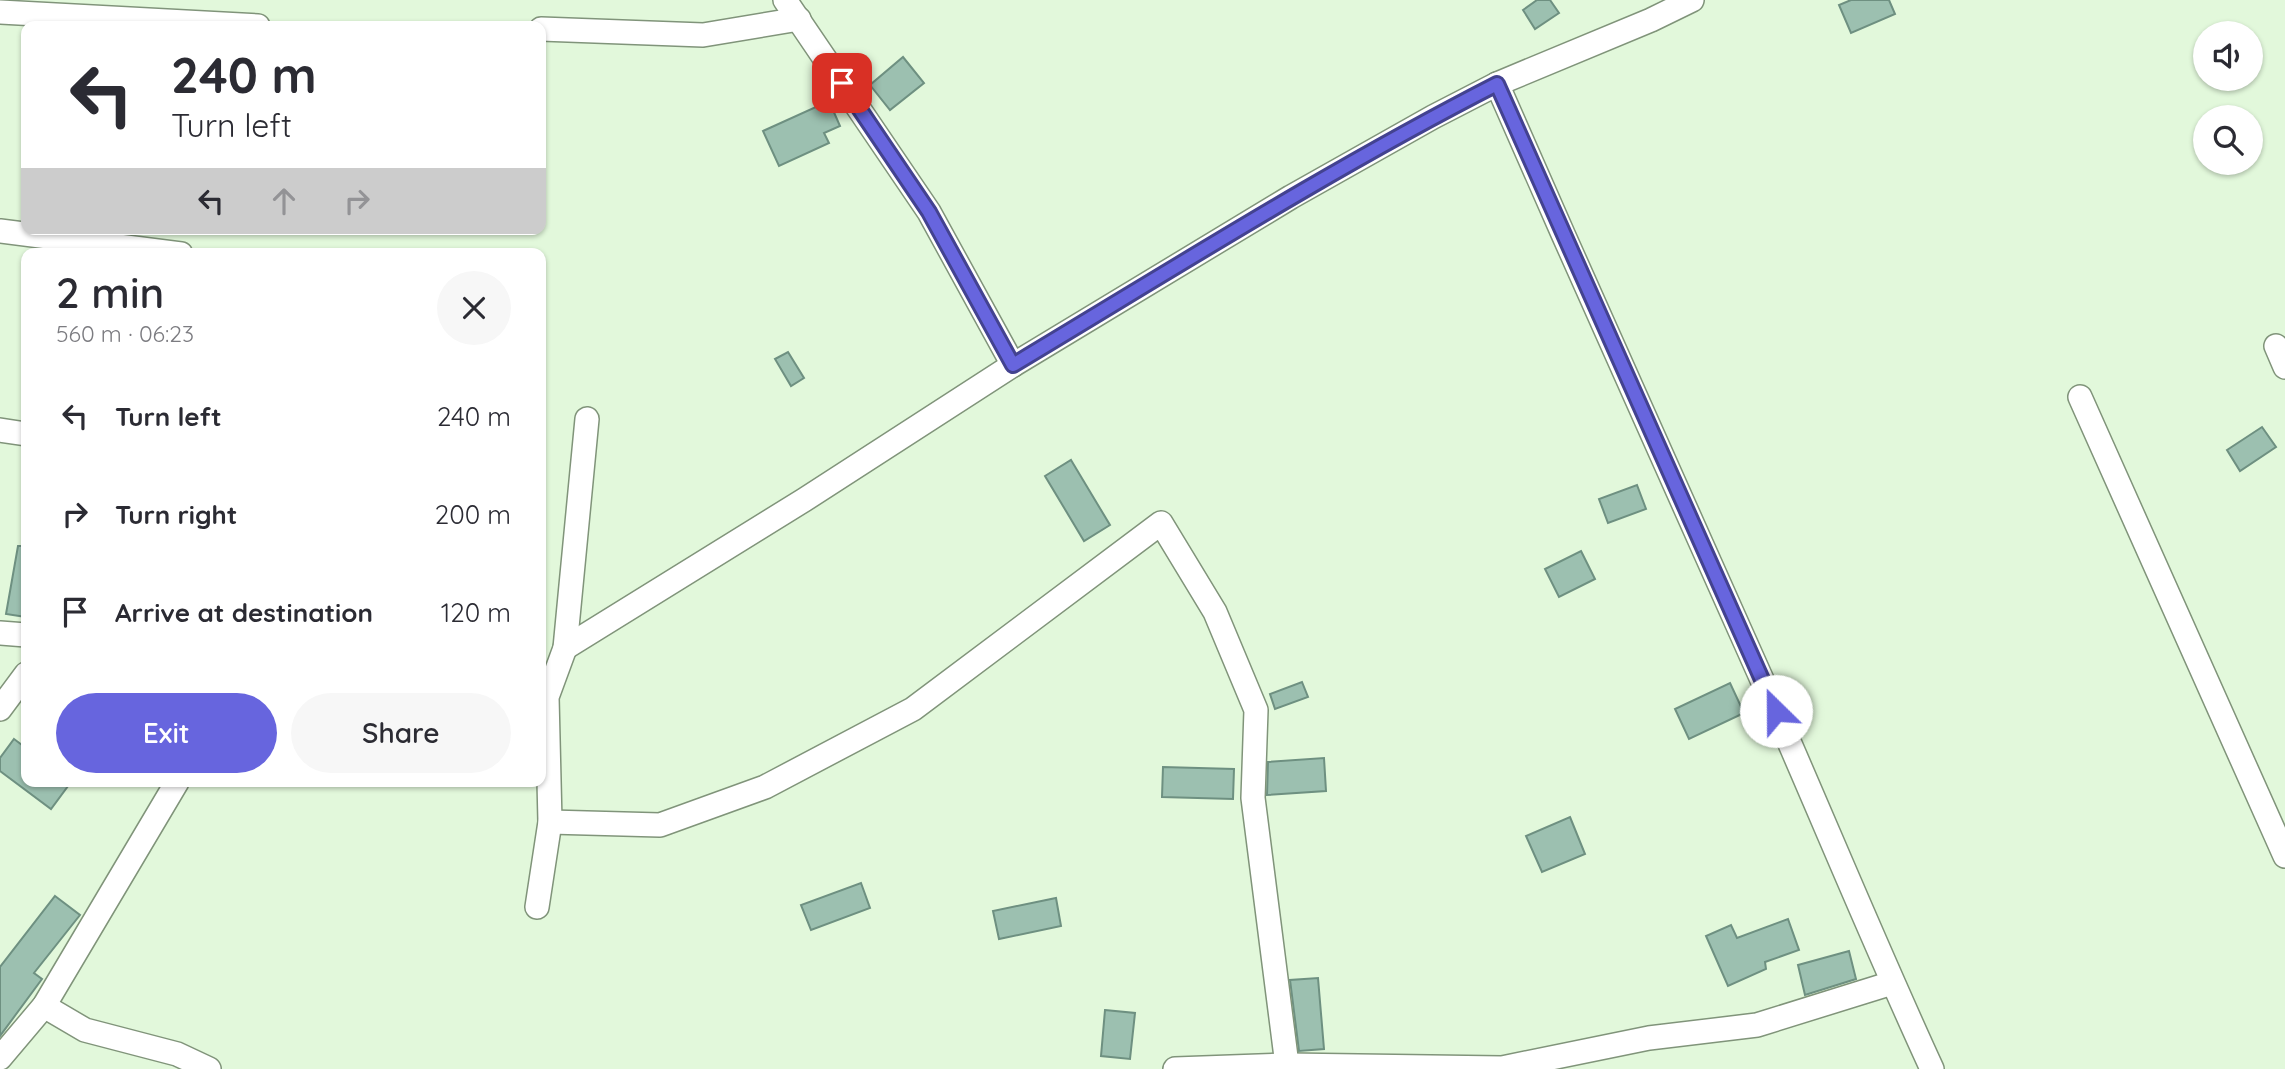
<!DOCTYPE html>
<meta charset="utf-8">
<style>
:root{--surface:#fff;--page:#f7f7f7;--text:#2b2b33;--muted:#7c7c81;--accent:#6765de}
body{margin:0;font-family:Quicksand,sans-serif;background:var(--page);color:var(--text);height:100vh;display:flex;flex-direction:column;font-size:26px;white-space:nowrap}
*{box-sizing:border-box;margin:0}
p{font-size:23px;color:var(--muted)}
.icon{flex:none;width:38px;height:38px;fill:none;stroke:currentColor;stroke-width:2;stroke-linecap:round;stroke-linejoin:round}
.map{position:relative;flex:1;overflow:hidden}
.panel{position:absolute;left:21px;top:248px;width:525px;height:539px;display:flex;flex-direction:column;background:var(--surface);border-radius:14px;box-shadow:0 2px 5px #0004}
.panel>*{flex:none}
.guide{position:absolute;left:21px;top:21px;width:525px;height:214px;border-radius:14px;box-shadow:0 2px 5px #0004;background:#fff;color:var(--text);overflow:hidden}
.fabs{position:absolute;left:2193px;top:21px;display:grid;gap:14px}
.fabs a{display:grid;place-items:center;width:70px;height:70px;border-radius:50%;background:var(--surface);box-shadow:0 2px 5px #0004;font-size:35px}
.pin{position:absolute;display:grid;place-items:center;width:60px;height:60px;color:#fff;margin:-30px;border-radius:14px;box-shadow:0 4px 10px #0006}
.me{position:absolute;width:77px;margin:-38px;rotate:337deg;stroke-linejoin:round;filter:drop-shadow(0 0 5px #0008)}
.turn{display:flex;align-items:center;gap:24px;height:147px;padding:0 35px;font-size:32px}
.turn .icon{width:91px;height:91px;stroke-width:2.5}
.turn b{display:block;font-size:49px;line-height:60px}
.lanes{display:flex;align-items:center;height:66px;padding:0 35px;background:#0003;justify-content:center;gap:35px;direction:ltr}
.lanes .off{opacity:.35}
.round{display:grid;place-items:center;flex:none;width:74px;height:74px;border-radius:37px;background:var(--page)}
.overview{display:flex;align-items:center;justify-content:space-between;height:119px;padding:0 35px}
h1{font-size:42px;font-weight:600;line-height:52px}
.button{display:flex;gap:14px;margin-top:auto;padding:14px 35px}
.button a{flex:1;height:80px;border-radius:42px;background:var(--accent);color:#fff;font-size:28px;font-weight:600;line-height:80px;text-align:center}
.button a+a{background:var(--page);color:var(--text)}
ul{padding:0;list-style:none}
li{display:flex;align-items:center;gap:21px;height:98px;padding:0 35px}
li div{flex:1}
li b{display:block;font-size:26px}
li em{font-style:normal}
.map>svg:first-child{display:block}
</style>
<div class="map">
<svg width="2285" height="1069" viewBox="0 0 2285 1069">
<rect width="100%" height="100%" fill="#e2f8db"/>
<g fill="#9cc0b0" stroke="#6e9081" stroke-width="2">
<path d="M1537,0H1550L1559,13L1535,29L1523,10Z"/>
<path d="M1851,0H1889L1895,14L1851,33L1839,5Z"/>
<path d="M903,57L924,83L890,110L870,85Z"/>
<path d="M829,101L840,126L824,133L829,143L779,166L763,131Z"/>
<path d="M788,352L804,378L791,386L775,359Z"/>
<path d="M2262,427L2276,447L2240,471L2227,450Z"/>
<path d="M1071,460L1110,525L1084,541L1045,476Z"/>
<path d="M1637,485L1646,509L1608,523L1599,499Z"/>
<path d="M18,546H26V617L6,614Z"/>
<path d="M1581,551L1595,579L1559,597L1545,569Z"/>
<path d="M1302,682L1308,697L1275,709L1270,694Z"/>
<path d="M1730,683L1744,713L1689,739L1675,709Z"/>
<path d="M14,739L26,748V782H71L51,809L0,771V758Z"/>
<path d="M1324,758L1326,791L1267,795L1268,762Z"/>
<path d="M1163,767L1234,769L1233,799L1162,797Z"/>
<path d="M1570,817L1585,854L1542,872L1526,836Z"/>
<path d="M861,883L870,908L811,930L801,905Z"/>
<path d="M55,896L80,915L34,973L42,979L0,1036V967Z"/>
<path d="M1056,898L1061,926L999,939L993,911Z"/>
<path d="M1788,919L1799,950L1765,962L1766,969L1728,986L1706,936L1731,925L1737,938Z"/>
<path d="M1849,951L1856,979L1805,995L1798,965Z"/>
<path d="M1318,978L1324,1049L1299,1051L1290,980Z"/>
<path d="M1105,1010L1135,1013L1130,1059L1101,1056Z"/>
</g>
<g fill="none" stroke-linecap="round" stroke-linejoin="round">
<defs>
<g id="minor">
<path d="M785,0L929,212L1013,365"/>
<path d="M0,12L258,26"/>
<path d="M541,29L703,35L799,19"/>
<path d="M1497,84C1584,284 1675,482 1763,682C1820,811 1873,941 1932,1069"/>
<path d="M0,231L181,254"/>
<path d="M2276,346L2285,367"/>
<path d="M2080,397L2285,856"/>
<path d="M0,430L26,434"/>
<path d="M0,633L26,635"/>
<path d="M565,648L804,500L1013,365L1291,197L1433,117L1497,84L1651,20L1692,0"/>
<path d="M0,709L26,674"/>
<path d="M550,822L660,825L765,787L913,709L1161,523L1215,612L1256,710L1253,798L1287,1065"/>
<path d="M537,907L550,822L547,697L565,648L587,419"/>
<path d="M44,1006L85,1030L177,1054L209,1069"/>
<path d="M0,1058L44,1006L177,782"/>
<path d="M1175,1069L1287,1065L1502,1068L1649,1038L1757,1025L1892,983"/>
</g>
</defs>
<use href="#minor" stroke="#80947a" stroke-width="26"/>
<use href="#minor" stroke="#fff" stroke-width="23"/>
</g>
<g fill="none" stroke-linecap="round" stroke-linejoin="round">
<defs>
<path id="route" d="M842,83L929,212L1013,365C1173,269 1331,169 1497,84L1776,711"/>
</defs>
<use href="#route" stroke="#434290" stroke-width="18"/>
<use href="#route" stroke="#6765de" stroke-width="12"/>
</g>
</svg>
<div class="fabs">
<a><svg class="icon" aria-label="sound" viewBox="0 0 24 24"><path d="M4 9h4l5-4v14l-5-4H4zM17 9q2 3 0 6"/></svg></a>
<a><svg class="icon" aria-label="search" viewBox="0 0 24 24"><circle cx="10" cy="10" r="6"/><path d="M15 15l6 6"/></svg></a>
</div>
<div class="pin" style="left:842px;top:83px;background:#d93025"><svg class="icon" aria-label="arrive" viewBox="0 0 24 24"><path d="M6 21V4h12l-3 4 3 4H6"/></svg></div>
<svg class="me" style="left:1776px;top:711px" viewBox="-20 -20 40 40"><circle r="19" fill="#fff"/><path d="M0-13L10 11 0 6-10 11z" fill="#6765de"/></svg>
<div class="guide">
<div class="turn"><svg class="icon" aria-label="left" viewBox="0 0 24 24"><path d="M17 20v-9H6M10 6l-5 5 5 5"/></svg><div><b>240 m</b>Turn left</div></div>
<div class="lanes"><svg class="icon" aria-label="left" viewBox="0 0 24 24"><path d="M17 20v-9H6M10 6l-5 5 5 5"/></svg><svg class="icon off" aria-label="ahead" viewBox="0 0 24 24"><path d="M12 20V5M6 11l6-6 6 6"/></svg><svg class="icon off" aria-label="right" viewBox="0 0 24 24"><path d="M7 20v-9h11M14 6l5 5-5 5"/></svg></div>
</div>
<section class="panel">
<div class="overview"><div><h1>2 min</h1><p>560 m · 06:23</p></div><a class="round"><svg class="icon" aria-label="close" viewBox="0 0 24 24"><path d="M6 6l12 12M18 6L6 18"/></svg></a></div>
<ul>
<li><svg class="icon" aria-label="left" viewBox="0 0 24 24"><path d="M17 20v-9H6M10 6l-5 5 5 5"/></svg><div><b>Turn left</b></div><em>240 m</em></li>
<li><svg class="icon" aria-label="right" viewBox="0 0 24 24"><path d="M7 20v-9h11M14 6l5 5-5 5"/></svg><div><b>Turn right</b></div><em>200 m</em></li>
<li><svg class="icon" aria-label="arrive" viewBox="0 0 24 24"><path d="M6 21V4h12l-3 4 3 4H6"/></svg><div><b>Arrive at destination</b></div><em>120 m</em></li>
</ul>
<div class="button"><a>Exit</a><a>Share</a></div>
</section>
</div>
